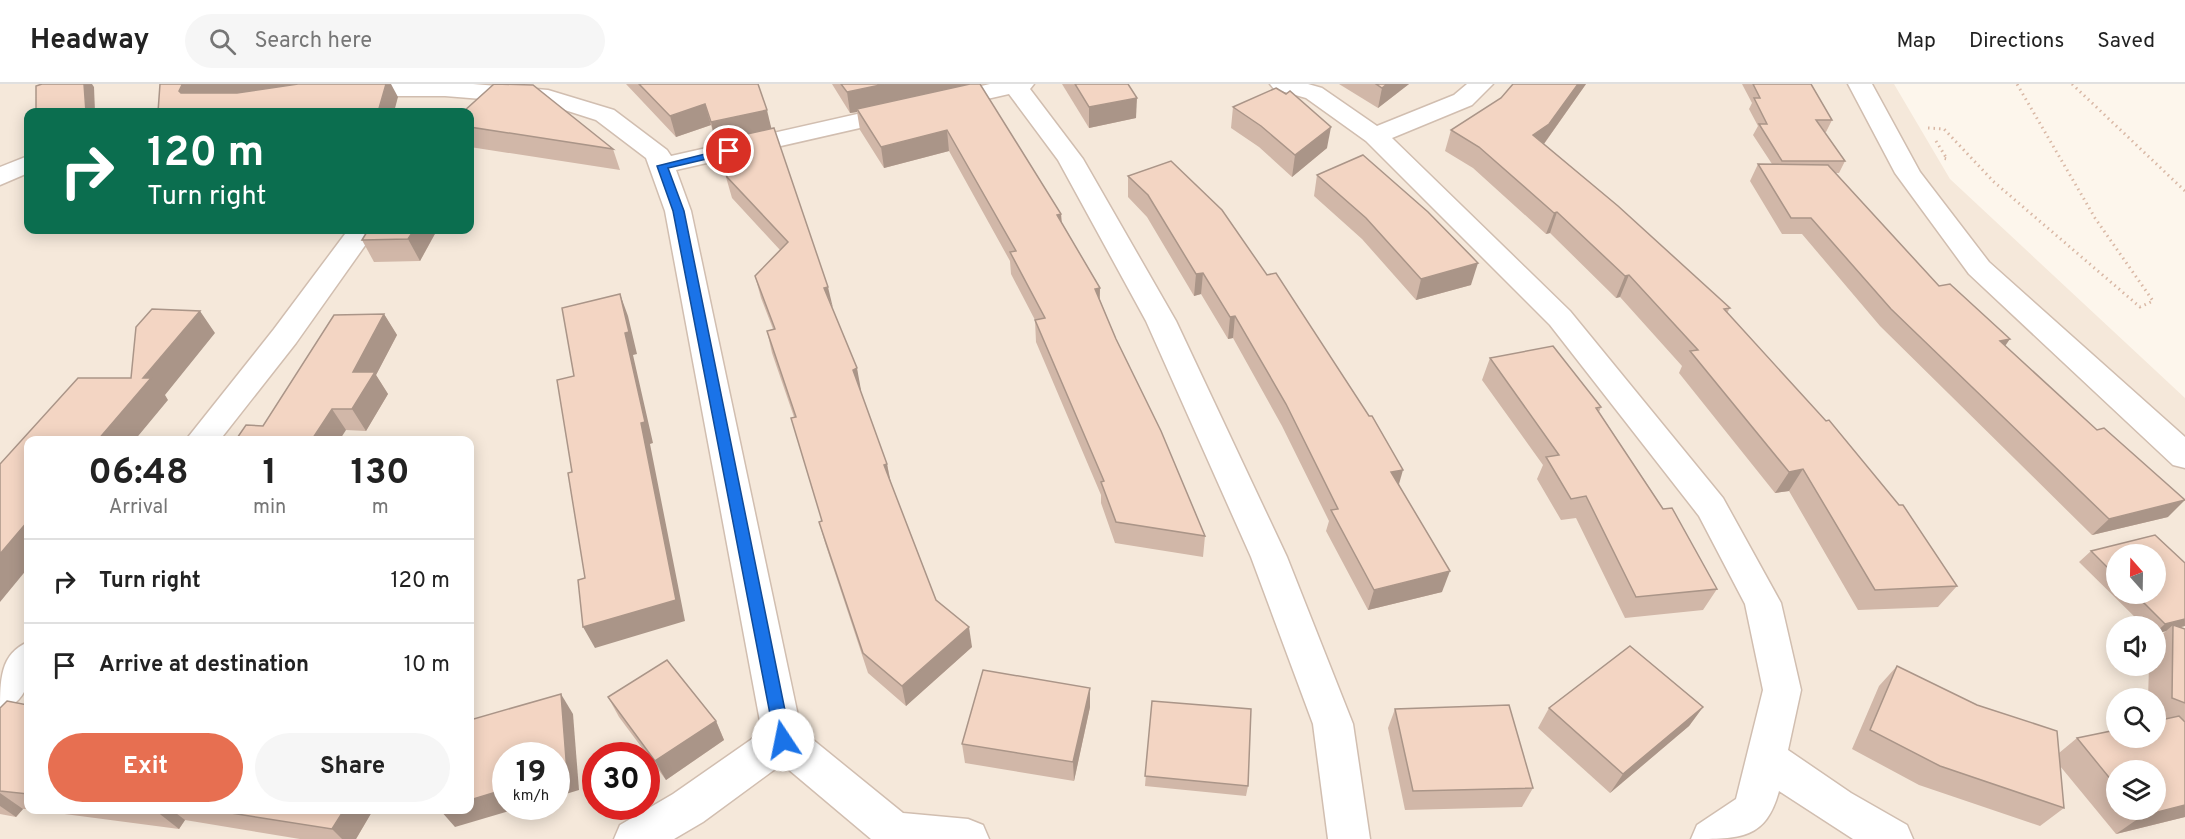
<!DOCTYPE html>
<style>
:root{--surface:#fff;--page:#f6f6f6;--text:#222;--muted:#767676;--line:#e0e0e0;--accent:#e76f51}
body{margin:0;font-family:Overpass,sans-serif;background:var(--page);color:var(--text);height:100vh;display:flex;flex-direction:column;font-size:22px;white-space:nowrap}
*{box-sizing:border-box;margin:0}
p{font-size:20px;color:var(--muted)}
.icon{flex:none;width:33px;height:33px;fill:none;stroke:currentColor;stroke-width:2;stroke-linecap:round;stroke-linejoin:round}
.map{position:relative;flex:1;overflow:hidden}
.sheet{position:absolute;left:24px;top:352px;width:450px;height:378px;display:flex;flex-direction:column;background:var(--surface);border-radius:12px;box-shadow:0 3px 15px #0003}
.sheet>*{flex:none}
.top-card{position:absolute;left:24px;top:24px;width:450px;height:126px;border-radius:12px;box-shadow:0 3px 15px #0003;background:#0b6e4f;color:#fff;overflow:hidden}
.needle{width:39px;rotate:340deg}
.buttons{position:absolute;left:2106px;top:460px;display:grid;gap:12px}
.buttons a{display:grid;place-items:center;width:60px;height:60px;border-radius:50%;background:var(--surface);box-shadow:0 3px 15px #0003;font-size:30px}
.speed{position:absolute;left:492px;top:658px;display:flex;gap:12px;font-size:30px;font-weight:700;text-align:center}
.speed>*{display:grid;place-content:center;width:78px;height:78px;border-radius:50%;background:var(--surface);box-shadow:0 3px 15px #0003;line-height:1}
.speed small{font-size:15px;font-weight:400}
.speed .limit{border:9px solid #d22;background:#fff;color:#111}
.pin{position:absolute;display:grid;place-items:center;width:51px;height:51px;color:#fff;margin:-26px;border:3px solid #fff;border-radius:50%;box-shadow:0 2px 6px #0007}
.me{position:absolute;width:66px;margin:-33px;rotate:349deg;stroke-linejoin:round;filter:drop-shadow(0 0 4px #0008)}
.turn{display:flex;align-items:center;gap:21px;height:126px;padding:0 24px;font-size:27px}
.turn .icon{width:78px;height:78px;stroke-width:2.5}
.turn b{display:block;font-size:42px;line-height:51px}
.eta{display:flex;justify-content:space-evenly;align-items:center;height:102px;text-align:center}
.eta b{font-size:36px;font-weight:700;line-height:42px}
.primary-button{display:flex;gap:12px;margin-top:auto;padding:12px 24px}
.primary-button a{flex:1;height:69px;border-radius:36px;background:var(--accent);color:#fff;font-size:24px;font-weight:700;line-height:69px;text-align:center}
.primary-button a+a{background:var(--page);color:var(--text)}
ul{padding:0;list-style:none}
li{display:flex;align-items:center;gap:18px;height:84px;padding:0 24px;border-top:2px solid var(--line)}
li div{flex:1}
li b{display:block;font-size:22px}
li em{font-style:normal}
header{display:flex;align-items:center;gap:36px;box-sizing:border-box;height:84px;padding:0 30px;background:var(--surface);border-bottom:2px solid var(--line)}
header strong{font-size:28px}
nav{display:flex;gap:33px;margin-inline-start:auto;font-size:21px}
.search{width:420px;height:54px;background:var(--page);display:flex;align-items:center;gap:15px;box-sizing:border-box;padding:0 21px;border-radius:33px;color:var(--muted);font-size:22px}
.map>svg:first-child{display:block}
</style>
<header>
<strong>Headway</strong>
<div class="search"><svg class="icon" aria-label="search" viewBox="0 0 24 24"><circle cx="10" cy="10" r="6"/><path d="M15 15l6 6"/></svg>Search here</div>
<nav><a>Map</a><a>Directions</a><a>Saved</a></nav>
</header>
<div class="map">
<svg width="2185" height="755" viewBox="0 0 2185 755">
<rect width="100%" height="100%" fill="#fdf6ec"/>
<path fill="#f5e8da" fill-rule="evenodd" d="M0,0H1894L1950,95L2185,314V755H0ZM28,28H470V146H28ZM28,357H470V726H28ZM2116,471H2156V510H2116ZM2116,543H2156V582H2116ZM2116,615H2156V654H2116ZM506,672H556V723H506ZM596,672H646V723H596ZM2116,687H2156V726H2116Z"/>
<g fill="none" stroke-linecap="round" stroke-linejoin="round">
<defs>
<g id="street">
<path d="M347,0H473L548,6L614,26L667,66L671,72L990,0H1034L1030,5L1083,75L1176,237L1287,473L1353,640L1370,755H1328L1313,640L1251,473L1146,237L1058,76L1009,10L676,86L691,127L801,646L903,729L968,735L983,741L989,755H871L782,680L703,738L674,755H614L620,741L673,710L762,648L665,127L646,74L596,36L546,20L445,12H340L336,7L340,2Z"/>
<path d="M1270,0H1308L1322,4L1377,42L1454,11L1467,0H1493L1472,21L1392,54L1570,227L1723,414L1781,519L1801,606L1788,666L1851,709L1907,741L1913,755H1853L1779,707C1766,755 1741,755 1691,755L1697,741L1736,715L1763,606L1745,520L1699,432L1550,241L1366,57L1306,14L1274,5Z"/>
<path d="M1848,0H1872L1920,88L1989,178L2185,353V384L2173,381L1969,190L1895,89Z"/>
<path d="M28,72V89L0,101V83Z"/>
<path d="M348,146H376L296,259L219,357H185L274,245Z"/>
<path d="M28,558C31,588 33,615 0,627C0,596 0,570 28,558Z"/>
</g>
</defs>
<use href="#street" stroke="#d1beb0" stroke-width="3"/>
<g stroke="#d9b8a5" stroke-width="3" stroke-dasharray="1.5 4" stroke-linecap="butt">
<path d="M2072,0L2185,107"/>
<path d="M1928,44L1944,45L1994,98L2140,223L2153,217L2095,134L2017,0"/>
<path d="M1936,57L1947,75L1942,74"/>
</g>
<use href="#street" fill="#fff" fill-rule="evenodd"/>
</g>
<g fill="#d1b7a8" fill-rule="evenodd">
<path d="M626,0H758L771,44L832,224L860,306L887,380L891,399L936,516L972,563L906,622L868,589L825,459L819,438L822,437L791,334L794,333L772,269L767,247L773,245L761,214L755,192L780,166L732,114L711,41L676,53Z"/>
<path d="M832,0H980L1061,130L1062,139L1100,204V216L1116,255L1205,452L1203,473L1115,459L1101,419V411L1036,258L1035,236L1011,190L1010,177L949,67L884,84L860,46L857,28L850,29Z"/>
<path d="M1062,0H1128L1136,34L1089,44Z"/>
<path d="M1339,0H1409L1378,24Z"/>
<path d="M1586,0L1544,60L1730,224L1727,229L1957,502L1938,523L1858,526L1789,407L1775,409L1679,289L1682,282L1620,213L1616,214L1550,149L1546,150L1473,84L1445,67L1451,46Z"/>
<path d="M1742,0H1811L1832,36L1826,48H1824L1845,77L1839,89H1835L1939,202L2005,262L2168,433L2092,451L1880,242L1802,150H1782L1750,97L1758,80H1772L1753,51L1758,42L1749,25L1752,19Z"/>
<path d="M1286,10L1327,64L1292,93L1259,63L1231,44L1233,23Z"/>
<path d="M470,28L613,65L620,86L470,63Z"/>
<path d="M1171,77L1399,400L1442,508L1368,526L1326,447L1329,437L1282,342L1233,254L1228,255L1201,210L1194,212L1147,133L1128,113V92Z"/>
<path d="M1317,91L1471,201L1416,216L1362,155L1314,112Z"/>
<path d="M368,146H437L420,177L374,178L362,156Z"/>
<path d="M384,230L397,251L376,291L388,310L366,347L263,342Z"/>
<path d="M1490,274L1601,323L1599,328L1717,505L1703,526L1625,534L1576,434L1561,436L1537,395L1543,381L1482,296Z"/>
<path d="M2155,451L2185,479V542L2180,543L2185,545V733L2116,750L2060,682L2064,724L2040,742L1919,701L1852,665L1879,602L1897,582L1977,621L2057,647L2059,669L2077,654L2116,646V654H2156V615H2148L2149,582H2156V556L2166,547L2156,550V543H2145L2079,478L2091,467ZM2116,471H2156V510H2116ZM2116,687H2156V726H2116Z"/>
<path d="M608,613L716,637L724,656L666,696L619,633Z"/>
<path d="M1152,617L1248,702L1246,712L1145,702Z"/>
<path d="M28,621V725H23L16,733L0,730V624Z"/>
<path d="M1090,623L1074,697L965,679L962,660Z"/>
<path d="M1703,623L1689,642L1610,709L1538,644L1549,624Z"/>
<path d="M1395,625L1533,704L1522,723L1405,726L1388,644Z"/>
<path d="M34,726H373L356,755H300L185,736L179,745Z"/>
</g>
<g fill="#aa9588">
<path d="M84,0H92L94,3L95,28H86Z"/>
<path d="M186,0H336L195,22L179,7L182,1Z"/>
<path d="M386,0H391L398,13L394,28H378Z"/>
<path d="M885,0H970L857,25V28L850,29L847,8Z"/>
<path d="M1387,0H1409L1378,24L1382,4Z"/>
<path d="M1578,0H1586L1543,61L1533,51Z"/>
<path d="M1137,14L1136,34L1089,44V23Z"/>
<path d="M705,20L711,41L676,53L670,32Z"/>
<path d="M767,26L772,47L716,60L711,38Z"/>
<path d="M1331,43L1327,64L1292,93L1295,71Z"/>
<path d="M947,46L949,67L884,84L881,63Z"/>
<path d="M1557,128L1550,149L1546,150L1554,129Z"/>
<path d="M1061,130L1062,151L1057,131Z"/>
<path d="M414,146H437L420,177L408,155Z"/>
<path d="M1478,179L1471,201L1416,216L1421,195Z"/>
<path d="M1203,189L1201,210L1194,212L1196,190Z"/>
<path d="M1629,191L1620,213L1616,214L1625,192Z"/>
<path d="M828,203L833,224L824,204Z"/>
<path d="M1100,204L1099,225L1095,205Z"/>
<path d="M620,210L628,232L637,270L633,271L653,359L650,360L685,537L595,564L583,543L625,249Z"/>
<path d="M200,227L215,249L165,311L168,316L134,357H97L143,294Z"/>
<path d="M384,230L397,251L376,291L388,310L366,347L352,325L353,288Z"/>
<path d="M1235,232L1233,254L1228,255L1230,233Z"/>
<path d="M2010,255L1998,272L2000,257Z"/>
<path d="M857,284L861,306L857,307L853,286Z"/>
<path d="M332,325L346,346L339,357H311Z"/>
<path d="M887,380L891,401L884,381Z"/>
<path d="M1803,385L1789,407L1775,409L1789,388Z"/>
<path d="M1403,386L1397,407L1391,388Z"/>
<path d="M2185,416L2168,433L2092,451L2109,435Z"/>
<path d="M28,437V484L0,518V470Z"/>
<path d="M1450,487L1442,508L1368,526L1374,506Z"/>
<path d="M2185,535V542L2173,545V541L2166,547L2156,550V548L2165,540Z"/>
<path d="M969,543L972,563L906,622L902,602Z"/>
<path d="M1090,604V623L1074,697L1073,678Z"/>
<path d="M561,610L573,630L579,706L556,713V691Z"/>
<path d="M1703,623L1689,642L1610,709L1623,690Z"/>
<path d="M716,637L724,656L666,696L655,677Z"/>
<path d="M506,705V723H523L455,743L440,726H470V716Z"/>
<path d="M0,709L23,725L16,733L0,722Z"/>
<path d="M2185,721V733L2116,750L2142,732Z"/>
<path d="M157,726H172L185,736L179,745L156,727Z"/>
<path d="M344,726H373L356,755H342L332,745Z"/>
</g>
<g fill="#f3d5c3" stroke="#aa9588" stroke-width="1.5">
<path d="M42,0H84L86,28H36V2Z"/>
<path d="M160,0H186L182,1L179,7L181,9H237L298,0H386L378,28H158Z"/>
<path d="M494,0L533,1L613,65L470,43V28H463Z"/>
<path d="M639,0H758L767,26L711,38L705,20L670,32Z"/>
<path d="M841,0H885L847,8Z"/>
<path d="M970,0H980L1061,130L1057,131L1100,204L1095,205L1116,255L1161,347L1205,452L1116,438L1101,398L1104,397L1035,236L1045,234L1010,168L1016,167L947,46L881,63L857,25Z"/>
<path d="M1075,0H1128L1137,14L1089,23Z"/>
<path d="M1376,0H1387L1382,4Z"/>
<path d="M1513,0H1578L1549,40L1533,51L1618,122L1730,224L1724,225L1826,337L1829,336L1899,421H1903L1957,502L1875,506L1803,385L1789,388L1690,267L1698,266L1629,191L1625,192L1557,128L1554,129L1479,63L1451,46L1501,14Z"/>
<path d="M1753,0H1811L1832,36H1816L1845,77H1782L1759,40H1767L1754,14H1760Z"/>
<path d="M1276,4L1286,10L1290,7L1331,43L1295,71L1261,42L1233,23Z"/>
<path d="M774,44L828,203L824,204L857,284L853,286L887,380L884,381L936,516L969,543L902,602L863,569L819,438L822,437L791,334L796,333L767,247L775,245L755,192L788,158L727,93L716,57Z"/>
<path d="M1363,71L1428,128L1478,179L1421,195L1366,134L1317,91Z"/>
<path d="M1171,77L1222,126L1267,191L1276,189L1369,332H1372L1403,386L1391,388L1450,487L1374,506L1331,426L1338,425L1286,320L1235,232L1230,233L1203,189L1196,190L1148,111L1128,92Z"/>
<path d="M1758,80L1828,81L1939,202L1950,200L2010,255L2000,257L2097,346L2104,344L2185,416L2109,435L1891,225L1811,134H1791Z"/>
<path d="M368,146H414L408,155L362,156Z"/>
<path d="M620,210L629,248L625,249L645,338L641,339L676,516L583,543L578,496L585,494L568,389L572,388L557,296L574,292L562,224Z"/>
<path d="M152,225L200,227L143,294H151L97,357H28V437L0,470V380L78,294H131L136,243Z"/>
<path d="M384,230L353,288H375L352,325H332L311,357H235L246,341L263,342L334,231Z"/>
<path d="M1553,262L1601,323L1596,324L1663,425L1672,424L1717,505L1636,513L1586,412L1571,415L1546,373L1559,371L1490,274Z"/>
<path d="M2155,451L2185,479V535L2165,540L2135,510H2156V471H2116V492L2091,467Z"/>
<path d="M2173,541L2185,545V619L2172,614Z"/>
<path d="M1630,562L1703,623L1623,690L1549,624Z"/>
<path d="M667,576L716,637L655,677L608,613Z"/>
<path d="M1897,582L1977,621L2057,647L2064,724L1940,682L1870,646Z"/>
<path d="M983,586L1090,604L1073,678L962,660Z"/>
<path d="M561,610L567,688L556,691V672H506V705L470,716V636Z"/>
<path d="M7,617L28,621V710L0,707V624Z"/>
<path d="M1152,617L1251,625L1248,702L1145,692Z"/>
<path d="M1509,621L1533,704L1413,707L1395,625Z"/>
<path d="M2179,632L2185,638V721L2142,732L2137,726H2156V687H2116V702L2077,654L2116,646V654H2156V637Z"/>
<path d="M212,726H344L332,745Z"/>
</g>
<path fill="#1a73e8" stroke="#114b97" stroke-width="1.5" d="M729,64L734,67L732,69L668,84L684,127L791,656L789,661L783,664L777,661L775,656L673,127L657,82Z"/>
</svg>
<div class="buttons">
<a><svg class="needle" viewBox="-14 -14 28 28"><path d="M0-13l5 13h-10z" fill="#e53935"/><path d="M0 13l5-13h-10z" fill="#767676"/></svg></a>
<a><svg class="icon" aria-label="sound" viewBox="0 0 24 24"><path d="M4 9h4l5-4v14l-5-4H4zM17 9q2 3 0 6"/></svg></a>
<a><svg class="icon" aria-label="search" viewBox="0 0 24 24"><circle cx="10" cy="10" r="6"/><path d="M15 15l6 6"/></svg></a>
<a><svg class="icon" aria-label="layers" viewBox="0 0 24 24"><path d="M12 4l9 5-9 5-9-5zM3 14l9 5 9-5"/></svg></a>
</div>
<div class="speed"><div>19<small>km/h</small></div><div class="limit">30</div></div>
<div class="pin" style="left:729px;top:67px;background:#d93025"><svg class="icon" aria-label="arrive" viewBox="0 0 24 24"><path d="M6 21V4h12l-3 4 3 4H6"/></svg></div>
<svg class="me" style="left:783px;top:656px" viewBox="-20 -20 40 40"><circle r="19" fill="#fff"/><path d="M0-13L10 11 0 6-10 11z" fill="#1a73e8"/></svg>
<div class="top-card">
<div class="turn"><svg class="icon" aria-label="right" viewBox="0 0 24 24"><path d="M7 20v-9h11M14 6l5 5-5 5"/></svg><div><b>120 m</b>Turn right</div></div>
</div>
<section class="sheet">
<div class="eta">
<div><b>06:48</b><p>Arrival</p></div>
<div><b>1</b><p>min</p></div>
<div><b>130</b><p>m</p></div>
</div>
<ul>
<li><svg class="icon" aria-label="right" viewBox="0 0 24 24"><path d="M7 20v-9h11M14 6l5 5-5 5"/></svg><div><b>Turn right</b></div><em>120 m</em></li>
<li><svg class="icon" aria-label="arrive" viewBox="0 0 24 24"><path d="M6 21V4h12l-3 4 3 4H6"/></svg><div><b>Arrive at destination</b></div><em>10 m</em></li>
</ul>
<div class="primary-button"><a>Exit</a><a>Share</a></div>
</section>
</div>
